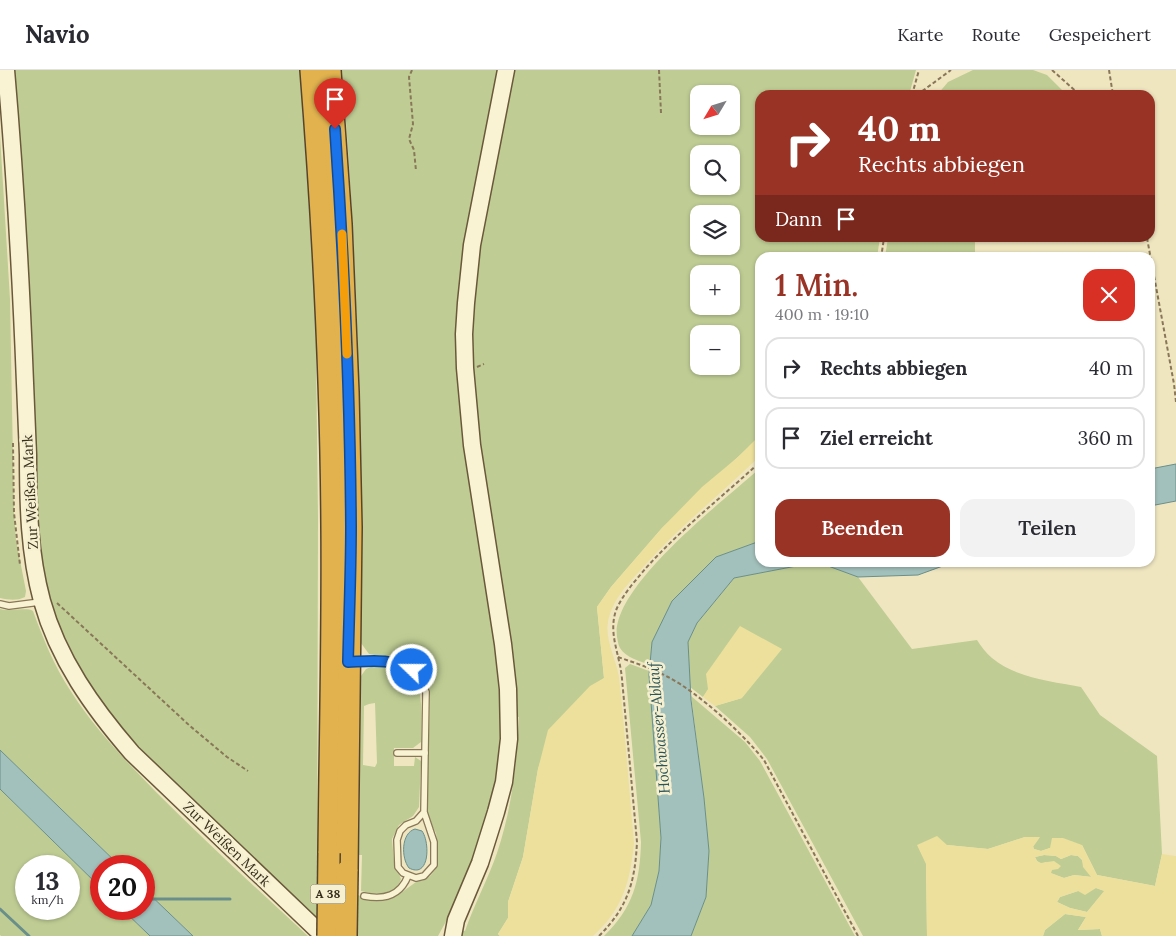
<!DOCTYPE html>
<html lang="de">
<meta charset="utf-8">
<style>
:root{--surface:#fff;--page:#f2f2f3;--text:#2b2b33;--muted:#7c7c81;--line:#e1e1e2;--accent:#993326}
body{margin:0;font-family:Lora,serif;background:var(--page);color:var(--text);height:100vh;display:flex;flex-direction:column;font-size:19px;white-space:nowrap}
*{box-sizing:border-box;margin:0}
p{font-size:16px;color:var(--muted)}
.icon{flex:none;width:28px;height:28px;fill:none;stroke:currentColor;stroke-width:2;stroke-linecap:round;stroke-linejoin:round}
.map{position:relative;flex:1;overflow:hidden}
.sheet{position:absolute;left:755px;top:182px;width:400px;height:315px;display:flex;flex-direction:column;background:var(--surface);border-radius:15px;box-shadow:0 1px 4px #0004}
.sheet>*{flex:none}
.guide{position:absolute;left:755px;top:20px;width:400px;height:152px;border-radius:15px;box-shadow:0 1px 4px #0004;background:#993326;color:#fff;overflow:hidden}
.needle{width:32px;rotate:232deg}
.fabs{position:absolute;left:690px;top:15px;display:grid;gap:10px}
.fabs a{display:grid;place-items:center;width:50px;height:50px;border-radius:10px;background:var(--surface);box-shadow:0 1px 4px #0004;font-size:25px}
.speed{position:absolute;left:15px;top:785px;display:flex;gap:10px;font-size:25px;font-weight:700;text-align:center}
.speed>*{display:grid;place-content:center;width:65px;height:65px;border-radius:50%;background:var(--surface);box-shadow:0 1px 4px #0004;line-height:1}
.speed small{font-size:12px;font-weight:400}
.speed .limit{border:8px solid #d22;background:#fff;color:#111}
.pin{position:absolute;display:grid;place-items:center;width:42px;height:42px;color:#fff;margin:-51px -21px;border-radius:50% 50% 50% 0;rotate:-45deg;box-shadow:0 0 5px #0007}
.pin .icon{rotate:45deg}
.me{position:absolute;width:55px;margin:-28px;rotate:292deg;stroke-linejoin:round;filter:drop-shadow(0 0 4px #0008)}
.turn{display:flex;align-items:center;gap:18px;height:105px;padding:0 20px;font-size:22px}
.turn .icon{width:65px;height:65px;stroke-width:2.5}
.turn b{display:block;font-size:35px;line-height:42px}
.then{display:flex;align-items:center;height:48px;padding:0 20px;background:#0003;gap:10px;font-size:19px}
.round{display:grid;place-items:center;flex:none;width:52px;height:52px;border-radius:15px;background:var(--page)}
.head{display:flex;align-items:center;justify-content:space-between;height:85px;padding:0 20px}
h1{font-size:30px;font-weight:600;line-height:38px;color:var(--accent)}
.action{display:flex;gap:10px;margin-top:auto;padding:10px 20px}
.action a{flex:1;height:58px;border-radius:15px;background:var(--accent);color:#fff;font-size:20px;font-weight:600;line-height:58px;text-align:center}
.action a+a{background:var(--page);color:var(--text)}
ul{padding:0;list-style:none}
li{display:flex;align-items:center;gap:15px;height:62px;margin:0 10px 8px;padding:0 10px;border:2px solid var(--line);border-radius:15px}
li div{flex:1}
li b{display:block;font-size:19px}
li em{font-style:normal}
header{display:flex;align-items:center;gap:30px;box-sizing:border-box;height:70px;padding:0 25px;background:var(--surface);border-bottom:1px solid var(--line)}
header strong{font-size:24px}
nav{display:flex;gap:28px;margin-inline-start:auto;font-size:18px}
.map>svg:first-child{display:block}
</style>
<header>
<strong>Navio</strong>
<nav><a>Karte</a><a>Route</a><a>Gespeichert</a></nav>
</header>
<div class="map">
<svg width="1176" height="866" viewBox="0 0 1176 866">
<rect width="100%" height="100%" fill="#efe6c0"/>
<g fill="#bfcd94" fill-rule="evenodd">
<path d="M11,0H300L314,214L316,278L318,447L317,851L138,680L103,640L58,561L38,487Z"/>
<path d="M342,0H499L462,205L498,574L503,668L492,740L455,835L438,866H357L358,825L372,831L388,830L398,825L416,812L424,810L430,806L435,800L438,792L437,772L436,763L429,750L427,742L430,623C426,604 412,591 393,587C385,585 377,586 369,584L361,573C362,382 358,191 342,0Z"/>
<path d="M511,0H916L909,25H760V168H880L877,187L760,188V372L755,371L662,458L611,517L597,537L604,608L544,681L538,699L523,787L508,832V848L498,864L500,866H459L461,860L465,861C474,835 488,809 497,783C512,738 517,693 519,647L515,646L477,373L470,263L478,175ZM699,24H731V56H699ZM699,84H731V116H699ZM699,144H731V176H699ZM699,204H731V236H699ZM699,264H731V296H699Z"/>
<path d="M973,0H1033L1047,5L1067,25H937L948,12Z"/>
<path d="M0,65L10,229L14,443L16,470L26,521L25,527C17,531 9,530 0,528Z"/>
<path d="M888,168H978L975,172V187H885Z"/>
<path d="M760,398V471L716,487L652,572L650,595C640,591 626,588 620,578C618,575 618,571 617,567C610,517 725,430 760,398Z"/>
<path d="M812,493H820L858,507L912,579L977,570C981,576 986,583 992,588C1016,608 1051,611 1081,617L1100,645L1157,686L1162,784L1155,816L1097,805L1082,775L1050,778L1041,781L1034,779L1033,776L1039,768L1025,767L988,779L947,775L918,776L926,793L927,866H863L767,689L750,667L715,636L742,628L708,620L703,627L690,617L688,572L697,553L734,508Z"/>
<path d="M0,539C11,542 26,537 33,541C43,568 54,596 70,620C94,658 125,690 156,722C205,771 257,819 308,866H193L144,819V796H120L0,680Z"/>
<path d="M378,594C429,596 421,634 421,672L413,678H394V696H414L415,687L421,691L419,737L413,746L399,755L392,769L394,792L401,809C395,827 377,825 361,821L362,785H359L361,606L366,599ZM375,633L377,693L375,697L363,695L364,636L369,634Z"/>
<path d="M630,594L649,601L661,768L659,801L651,835L632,866H604C633,838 640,811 641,772L625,598Z"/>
<path d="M691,626L745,672L760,691L855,866H691L706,827L709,781L704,728Z"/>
<path d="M0,719L101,818V839H122L150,866H1L0,865ZM26,796H69V839H26Z"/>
<path d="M1044,785L1056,786L1061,789L1071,785L1078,786L1082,790L1084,797L1092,807L1074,805L1064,808L1050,803L1052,799L1046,792L1041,794L1037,791L1035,787Z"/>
<path d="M1096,818L1105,821L1087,842L1070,838L1057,832L1060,827L1078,821Z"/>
<path d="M1065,844L1086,847L1078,860L1100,859L1102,866H1043L1045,860Z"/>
</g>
<g fill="#ece09c" fill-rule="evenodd">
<path d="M755,370L760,372V386C722,423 680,456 645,495C630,512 612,529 608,552C605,570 616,589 619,607C625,662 629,718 634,773C630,812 623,839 593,866H500L498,864L508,848V832L523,787L538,699L548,660L590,616L604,608L597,537L611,517L662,458L702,417L738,387Z"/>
<path d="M740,556L782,579L742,628L715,636L703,627L708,619L706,604Z"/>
<path d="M937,766L947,775L988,779L1025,767H1040L1033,777L1034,779L1041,781L1050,778L1052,768H1063L1082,775L1097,805L1155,816L1162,784L1176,786V866H1102L1100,859L1078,860L1086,847L1065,844L1045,860L1043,866H927L926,794L917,775ZM1044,785L1056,786L1061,789L1071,785L1078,786L1082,789L1083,797L1091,807L1074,805L1064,808L1051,803L1052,800L1058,799L1061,796L1054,791L1041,793L1037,791L1035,787ZM1096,818L1104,821L1087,842L1070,838L1057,832L1060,827L1078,821L1085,825Z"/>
</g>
<g fill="#a3c1bc" stroke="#6a8f8a">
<path d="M1176,394V431L1150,436V399Z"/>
<path d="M760,471V492L812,493L734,508L697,553L688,572L691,630L704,728L709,781L706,827L691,866H632L651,835L659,801L661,768L649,605L652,572L672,531L716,487Z"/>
<path d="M820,493L951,492V493L918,505L858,507Z"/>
<path d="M0,680L120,796H101V818L0,719Z"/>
<path d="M415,759L422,761C430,772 430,809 409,798C401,788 401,763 415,759Z"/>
<path d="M144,819L193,866H150L148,864L122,839H144Z"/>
</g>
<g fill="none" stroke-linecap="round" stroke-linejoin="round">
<g stroke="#6a8f8a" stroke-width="3">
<path d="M144,829H230"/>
<path d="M0,839L29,866"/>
</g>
<defs>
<g id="service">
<path d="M0,534L9,536L40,532"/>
<path d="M353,592C386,591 410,587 426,622L424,742L416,751L406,755L400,761L397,770L398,797L403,803L416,808L424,806L434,795V772L424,742"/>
<path d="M397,683H425"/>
<path d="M364,826C384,830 400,826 408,806"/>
</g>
<g id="secondary">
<path d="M6,0C15,104 21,209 25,313C26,337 27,361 28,385C28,435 29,483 42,531C58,589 93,638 132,683L316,859"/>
<path d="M453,866L456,850L480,793L496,742L504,712L509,669L508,619L503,574L472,375L465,298L464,264L466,233L472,175L506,0"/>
</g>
<g id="motorway">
<path d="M311,0C323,152 331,304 332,456C333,565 330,674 329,783"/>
<path d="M330,0L341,154L348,322L351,457L347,801"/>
</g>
</defs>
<use href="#service" stroke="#887758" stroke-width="8"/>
<use href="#secondary" stroke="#6a583b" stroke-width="19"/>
<use href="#motorway" stroke="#56442c" stroke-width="24"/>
<g stroke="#887758" stroke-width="2" stroke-dasharray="4 2.5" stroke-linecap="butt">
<path d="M412,0L409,7L413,54L409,69L414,80L416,101"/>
<path d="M659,0L661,43"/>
<path d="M1052,0L1080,25"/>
<path d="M1109,0L1113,25"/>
<path d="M912,25L919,0"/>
<path d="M917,25L951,0"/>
<path d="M1147,168L1174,314L1176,332"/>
<path d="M881,188L884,168"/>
<path d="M477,297L484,294"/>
<path d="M13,373L14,443L20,495"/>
<path d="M57,533L190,656L227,687L248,701"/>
<path d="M618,587C635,593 652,598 668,607C700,624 741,662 764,690L858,866"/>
<path d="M599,866C628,837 635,812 637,772C632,717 627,663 622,609C620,584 607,562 617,538C624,523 636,510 646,498C681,459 722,427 760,392"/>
</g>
<use href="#service" stroke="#f9f3d3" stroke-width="5.5"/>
<use href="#secondary" stroke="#f9f3d3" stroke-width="16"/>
<use href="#motorway" stroke="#e1b24e" stroke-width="21"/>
<defs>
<g id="motorway-bridge">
<path d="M328,866L329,783"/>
<path d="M346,866L347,801"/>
</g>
</defs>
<use href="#motorway-bridge" stroke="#56442c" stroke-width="24" stroke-linecap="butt"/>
<use href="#motorway-bridge" stroke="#e1b24e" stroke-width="21"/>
</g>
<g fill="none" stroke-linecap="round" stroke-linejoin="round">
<defs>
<path id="route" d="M335,59C344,191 350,323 351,456C351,501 349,547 348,592C372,591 390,588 412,600"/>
</defs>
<use href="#route" stroke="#114b97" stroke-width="12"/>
<use href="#route" stroke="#1a73e8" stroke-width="9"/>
<path stroke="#f59e0b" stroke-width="9" d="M342,164L347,284"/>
</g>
<g text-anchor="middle" stroke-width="5" stroke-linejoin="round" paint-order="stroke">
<rect fill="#f6f0d0" stroke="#706852" stroke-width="1" x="310.5" y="814.5" width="35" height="19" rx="4"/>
<g font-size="12" font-weight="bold" fill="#372d1c">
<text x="328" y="828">A 38</text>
</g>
<g font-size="14" fill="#372d1c" stroke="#f6f0d0">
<text transform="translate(30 422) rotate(-93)" y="5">Zur Weißen Mark</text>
<text transform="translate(227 774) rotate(44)" y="5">Zur Weißen Mark</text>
</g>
<g font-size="15" font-style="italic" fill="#2b5558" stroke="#f6f0d0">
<text transform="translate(659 658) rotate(-95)" y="5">Hochwasser-Ablauf</text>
</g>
</g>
</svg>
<div class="fabs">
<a><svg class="needle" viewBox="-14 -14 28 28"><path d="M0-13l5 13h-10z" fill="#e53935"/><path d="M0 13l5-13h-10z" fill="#7c7c81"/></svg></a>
<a><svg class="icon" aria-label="search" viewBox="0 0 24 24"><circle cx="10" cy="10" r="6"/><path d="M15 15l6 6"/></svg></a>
<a><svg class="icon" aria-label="layers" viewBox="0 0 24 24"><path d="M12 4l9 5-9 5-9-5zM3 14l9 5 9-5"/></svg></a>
<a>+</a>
<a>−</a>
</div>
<div class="speed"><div>13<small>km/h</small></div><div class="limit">20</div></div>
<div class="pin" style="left:335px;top:59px;background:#d93025"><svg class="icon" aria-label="arrive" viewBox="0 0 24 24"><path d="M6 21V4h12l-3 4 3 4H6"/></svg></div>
<svg class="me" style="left:412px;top:600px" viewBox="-20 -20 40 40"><circle r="17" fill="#1a73e8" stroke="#fff" stroke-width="3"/><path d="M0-11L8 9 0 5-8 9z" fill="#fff"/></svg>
<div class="guide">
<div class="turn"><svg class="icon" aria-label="right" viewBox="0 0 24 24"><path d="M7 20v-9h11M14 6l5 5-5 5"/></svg><div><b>40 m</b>Rechts abbiegen</div></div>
<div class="then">Dann<svg class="icon" aria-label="arrive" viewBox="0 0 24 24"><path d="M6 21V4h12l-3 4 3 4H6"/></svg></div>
</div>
<section class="sheet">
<div class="head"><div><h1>1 Min.</h1><p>400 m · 19:10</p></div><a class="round" style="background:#d93025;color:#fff"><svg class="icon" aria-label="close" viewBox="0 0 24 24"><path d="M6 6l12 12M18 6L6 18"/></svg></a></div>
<ul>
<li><svg class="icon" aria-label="right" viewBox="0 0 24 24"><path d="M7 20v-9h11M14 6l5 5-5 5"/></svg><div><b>Rechts abbiegen</b></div><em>40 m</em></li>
<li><svg class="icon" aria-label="arrive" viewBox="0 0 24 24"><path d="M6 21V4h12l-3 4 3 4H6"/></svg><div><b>Ziel erreicht</b></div><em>360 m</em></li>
</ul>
<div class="action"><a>Beenden</a><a>Teilen</a></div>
</section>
</div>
